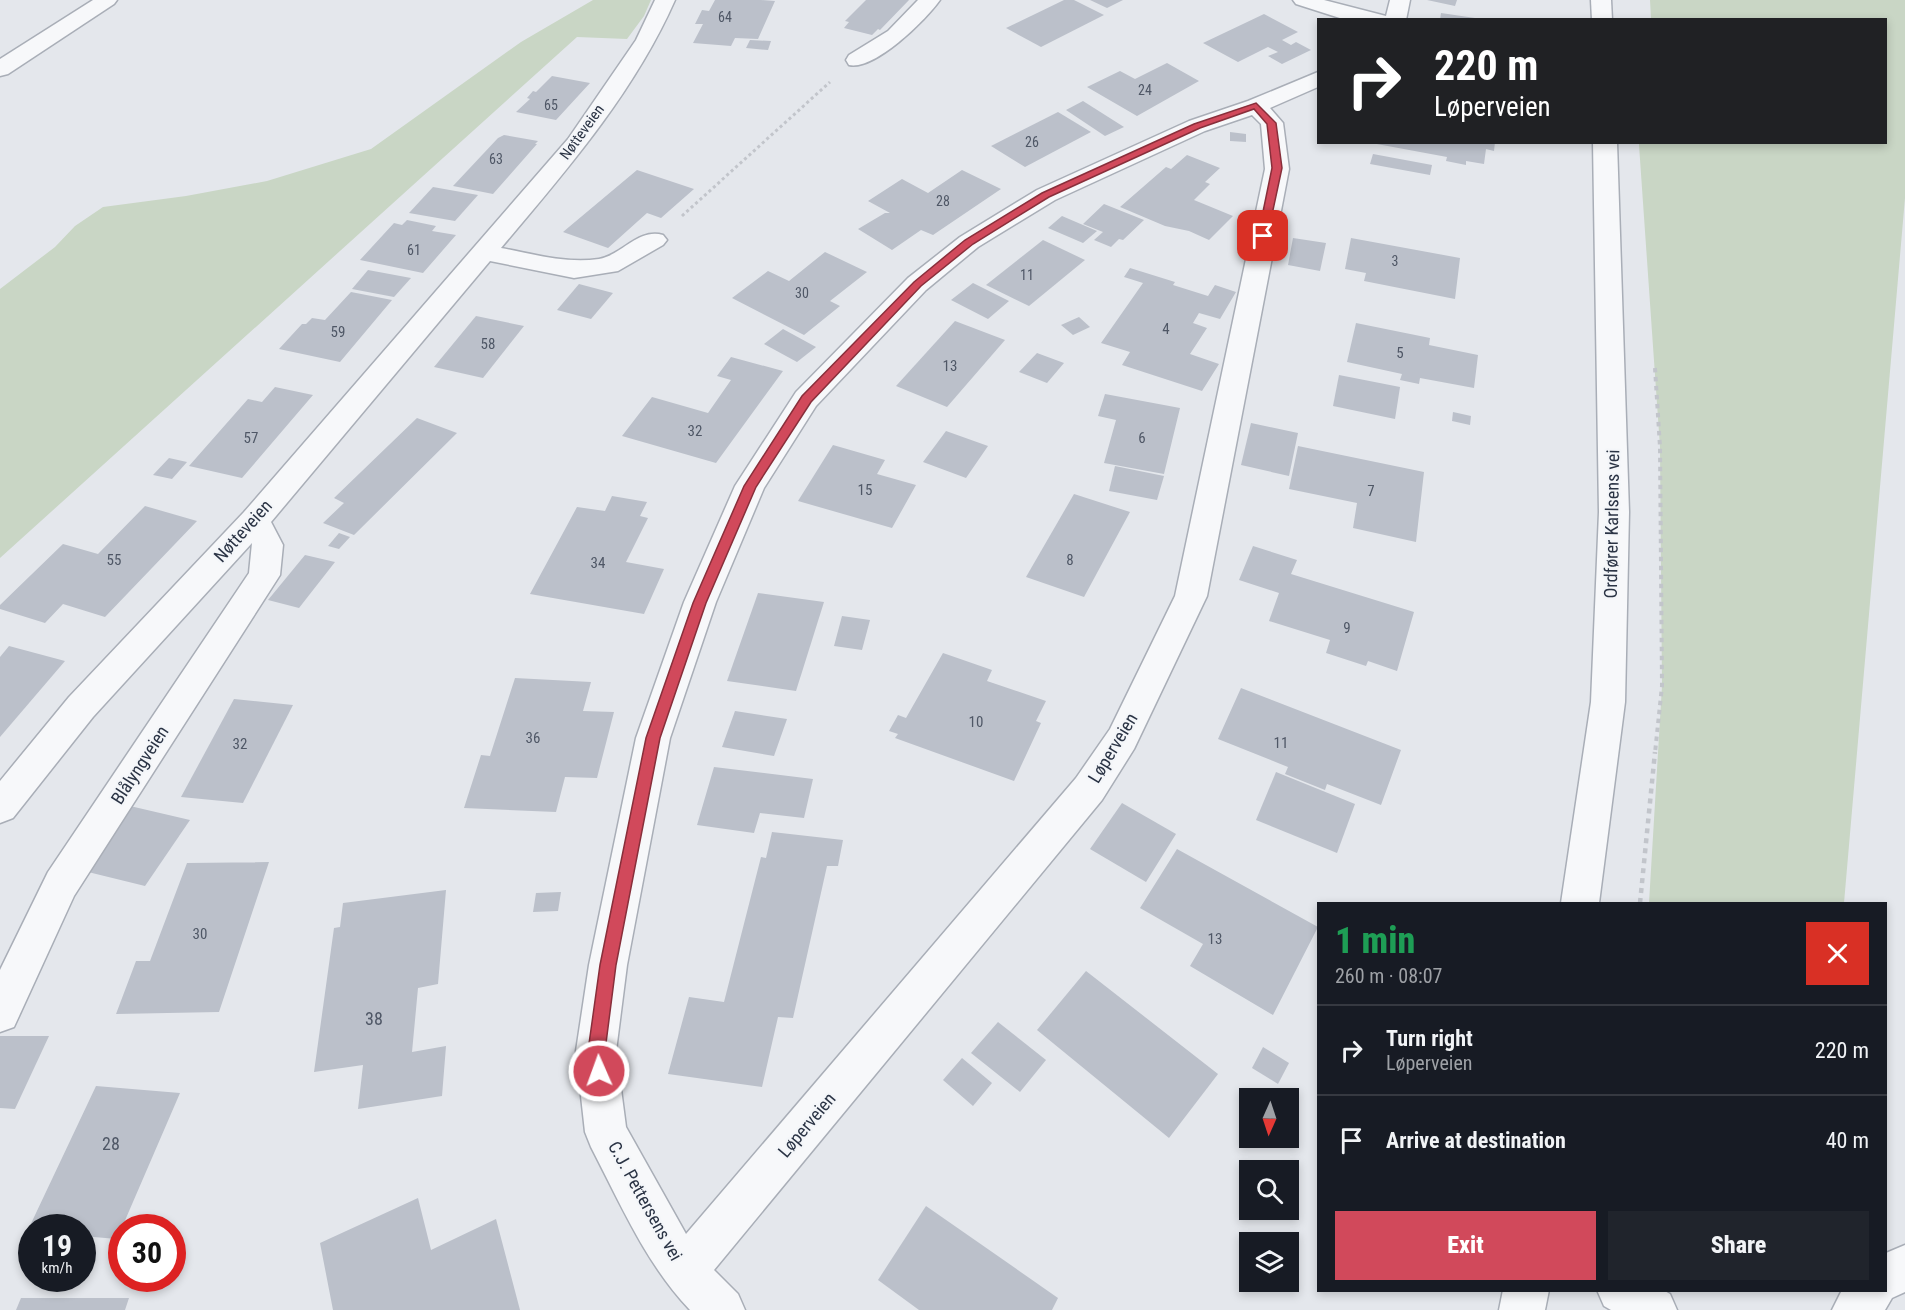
<!DOCTYPE html>
<meta charset="utf-8">
<style>
:root{--surface:#171b24;--page:#20242c;--text:#f1f3f6;--muted:#9ea1a6;--line:#363941;--accent:#d1495b}
body{margin:0;font-family:"Roboto Condensed",sans-serif;background:var(--page);color:var(--text);height:100vh;display:flex;flex-direction:column;font-size:22px;white-space:nowrap}
*{box-sizing:border-box;margin:0}
p{font-size:20px;color:var(--muted)}
.icon{flex:none;width:33px;height:33px;fill:none;stroke:currentColor;stroke-width:2;stroke-linecap:round;stroke-linejoin:round}
.map{position:relative;flex:1;overflow:hidden}
.panel{position:absolute;left:1317px;top:902px;width:570px;height:390px;display:flex;flex-direction:column;background:var(--surface);border-radius:0px;box-shadow:0 3px 9px #0003}
.panel>*{flex:none}
.top-card{position:absolute;left:1317px;top:18px;width:570px;height:126px;border-radius:0px;box-shadow:0 3px 9px #0003;background:#202124;color:#fff;overflow:hidden}
.needle{width:39px;rotate:183deg}
.controls{position:absolute;left:1239px;top:1088px;display:grid;gap:12px}
.controls a{display:grid;place-items:center;width:60px;height:60px;border-radius:0px;background:var(--surface);box-shadow:0 3px 9px #0003;font-size:30px}
.speed{position:absolute;left:18px;top:1214px;display:flex;gap:12px;font-size:30px;font-weight:700;text-align:center}
.speed>*{display:grid;place-content:center;width:78px;height:78px;border-radius:50%;background:var(--surface);box-shadow:0 3px 9px #0003;line-height:1}
.speed small{font-size:15px;font-weight:400}
.speed .limit{border:9px solid #d22;background:#fff;color:#111}
.pin{position:absolute;display:grid;place-items:center;width:51px;height:51px;color:#fff;margin:-26px;border-radius:12px;box-shadow:0 3px 9px #0006}
.me{position:absolute;width:66px;margin:-33px;rotate:358deg;stroke-linejoin:round;filter:drop-shadow(0 0 4px #0008)}
.turn{display:flex;align-items:center;gap:21px;height:126px;padding:0 18px;font-size:27px}
.turn .icon{width:78px;height:78px;stroke-width:2.5}
.turn b{display:block;font-size:42px;line-height:51px}
.round{display:grid;place-items:center;flex:none;width:63px;height:63px;border-radius:0px;background:var(--page)}
.summary{display:flex;align-items:center;justify-content:space-between;height:102px;padding:0 18px}
h1{font-size:36px;font-weight:800;line-height:45px;color:#1e9e55}
.primary-button{display:flex;gap:12px;margin-top:auto;padding:12px 18px}
.primary-button a{flex:1;height:69px;border-radius:0px;background:var(--accent);color:#fff;font-size:24px;font-weight:800;line-height:69px;text-align:center}
.primary-button a+a{background:var(--page);color:var(--text)}
ul{padding:0;list-style:none}
li{display:flex;align-items:center;gap:18px;height:90px;padding:0 18px;border-top:2px solid var(--line)}
li div{flex:1}
li b{display:block;font-size:22px}
li em{font-style:normal}
.map>svg:first-child{display:block}
</style>
<div class="map">
<svg width="1905" height="1310" viewBox="0 0 1905 1310">
<rect width="100%" height="100%" fill="#e4e7ec"/>
<g fill="#c9d6c5">
<path d="M593,0H651L644,16L627,39L577,37L0,558V289L55,247L75,226L103,207L186,196L267,181L371,149L521,42Z"/>
<path d="M1650,0H1905V198L1844,903H1649L1662,686L1660,447L1639,145V142H1886V20L1651,19Z"/>
</g>
<g fill="#bbc0ca">
<path d="M715,0H761L775,1L758,39L735,38L731,46L693,43L703,24H695L702,10L709,11Z"/>
<path d="M866,0H909L880,30L878,29L872,35L844,28L849,22L845,21Z"/>
<path d="M1064,0H1074L1104,15L1041,47L1006,28Z"/>
<path d="M1090,0H1123L1107,8Z"/>
<path d="M1427,0H1457L1455,6Z"/>
<path d="M1441,13L1475,18V20H1440Z"/>
<path d="M1264,14L1298,32L1282,40L1291,45L1296,42L1311,50L1282,64L1268,56L1278,52L1268,47L1238,62L1203,43Z"/>
<path d="M750,40L771,41L768,50L746,48Z"/>
<path d="M1167,63L1199,81L1137,116L1087,87L1120,71L1135,79Z"/>
<path d="M552,76L590,83L556,120L516,112L530,99L527,98L533,91L536,92Z"/>
<path d="M1083,101L1124,127L1105,136L1066,110Z"/>
<path d="M1058,112L1091,132L1025,167L991,146Z"/>
<path d="M1230,132L1246,134V142L1230,141Z"/>
<path d="M504,135L538,141L535,144H537L493,194L453,186L498,138Z"/>
<path d="M1366,142H1495L1494,151L1486,149L1484,164L1466,161V165L1446,161L1447,157Z"/>
<path d="M1373,154L1432,165L1430,175L1370,164Z"/>
<path d="M1187,155L1220,168L1205,182L1210,184L1194,200L1233,216L1209,240L1189,231L1165,226L1120,207L1166,167L1171,169Z"/>
<path d="M637,170L694,189L661,218L647,213L608,248L563,232Z"/>
<path d="M962,170L1001,189L933,235L921,230L892,250L858,229L885,213H890L868,201L902,179L928,193Z"/>
<path d="M433,187L478,195L455,221L409,213Z"/>
<path d="M1104,204L1144,220L1123,240L1119,239L1111,247L1094,240L1103,232L1083,224Z"/>
<path d="M1062,216L1097,231L1083,243L1048,228Z"/>
<path d="M407,220L436,226L432,231L456,235L423,273L360,260L394,223L402,225Z"/>
<path d="M1293,238L1326,243L1320,271L1288,265Z"/>
<path d="M1351,238L1460,258L1455,299L1364,281L1366,273L1345,269Z"/>
<path d="M1043,240L1085,260L1029,306L986,285Z"/>
<path d="M825,252L867,272L830,301L840,306L804,335L732,298L768,271L789,281Z"/>
<path d="M1130,268L1175,282L1173,285L1208,296L1215,285L1236,292L1220,319L1199,313L1193,323L1207,328L1190,354L1219,364L1202,391L1122,365L1130,352L1101,343L1143,283L1124,277Z"/>
<path d="M368,270L411,278L394,297L352,289Z"/>
<path d="M973,283L1009,301L988,319L951,300Z"/>
<path d="M579,284L613,293L591,319L557,310Z"/>
<path d="M351,292L392,300L340,362L279,349L302,324H306L312,318L325,320Z"/>
<path d="M476,316L524,326L483,378L434,367Z"/>
<path d="M1079,317L1090,327L1073,335L1061,325Z"/>
<path d="M955,321L1005,340L947,407L896,386Z"/>
<path d="M1356,323L1430,338L1429,345L1478,355L1474,388L1420,378L1419,384L1400,380L1402,374L1347,362Z"/>
<path d="M783,329L816,347L797,362L764,344Z"/>
<path d="M1037,353L1064,363L1047,383L1019,372Z"/>
<path d="M731,357L783,371L716,463L622,436L652,397L708,413L731,380L717,376Z"/>
<path d="M1339,375L1400,387L1395,419L1333,406Z"/>
<path d="M275,387L313,395L242,478L189,466L248,399L262,402Z"/>
<path d="M1105,394L1180,408L1164,474L1104,463L1116,420L1098,416Z"/>
<path d="M1453,412L1471,416L1470,425L1452,421Z"/>
<path d="M417,418L457,433L354,535L323,523L344,503L334,498Z"/>
<path d="M1251,423L1298,433L1289,476L1241,465Z"/>
<path d="M946,431L988,446L966,478L923,462Z"/>
<path d="M833,445L885,460L877,474L916,485L892,528L798,501Z"/>
<path d="M1298,446L1424,472L1416,542L1353,528L1357,503L1289,489Z"/>
<path d="M169,458L187,462L172,479L153,475Z"/>
<path d="M1115,466L1164,476L1157,500L1109,491Z"/>
<path d="M1074,494L1130,512L1084,597L1026,577Z"/>
<path d="M612,496L647,502L640,516L648,518L626,562L664,569L644,614L530,594L577,507L605,511Z"/>
<path d="M145,506L197,521L105,617L63,604L45,623L0,609V605L63,544L98,554Z"/>
<path d="M339,533L350,537L339,549L328,546Z"/>
<path d="M1253,546L1297,560L1291,574L1414,612L1397,671L1368,661L1366,666L1326,653L1330,640L1269,621L1279,593L1239,580Z"/>
<path d="M305,555L335,562L299,608L268,600Z"/>
<path d="M758,593L824,602L796,691L727,681Z"/>
<path d="M842,616L870,620L862,650L834,646Z"/>
<path d="M9,646L65,661L0,737V657Z"/>
<path d="M943,653L992,670L987,681L1046,701L1036,721L1041,723L1014,781L895,738L898,734L889,731L898,715L906,718Z"/>
<path d="M515,678L591,682L583,711L614,712L597,778L565,777L556,812L464,808L481,755L490,756Z"/>
<path d="M1241,688L1401,750L1381,805L1327,784L1325,790L1285,774L1288,767L1218,739Z"/>
<path d="M234,699L293,705L243,803L181,797Z"/>
<path d="M735,711L787,719L774,756L722,747Z"/>
<path d="M714,767L813,779L804,818L760,813L754,833L697,825Z"/>
<path d="M1276,772L1355,804L1337,853L1256,820Z"/>
<path d="M1122,803L1176,834L1146,882L1090,849Z"/>
<path d="M130,806L190,820L145,886L84,871Z"/>
<path d="M772,832L843,840L838,866H827L793,1018L778,1017L762,1087L668,1074L689,997L724,1002L761,857L766,858Z"/>
<path d="M1177,849L1318,927L1273,1015L1190,966L1203,944L1140,908Z"/>
<path d="M269,862L219,1012L116,1014L136,961H150L187,863Z"/>
<path d="M446,890L438,984L418,988L412,1052L446,1046L442,1096L358,1109L363,1065L314,1072L334,928L340,927L343,903Z"/>
<path d="M561,892L558,911L533,912L536,893Z"/>
<path d="M1086,971L1218,1074L1169,1138L1037,1030Z"/>
<path d="M998,1022L1046,1060L1020,1092L971,1053Z"/>
<path d="M0,1036H49L15,1109L0,1108Z"/>
<path d="M1263,1047L1289,1063L1278,1084L1252,1068Z"/>
<path d="M962,1058L992,1083L973,1106L943,1080Z"/>
<path d="M96,1086L180,1093L117,1239L82,1236V1227H32V1232H27Z"/>
<path d="M418,1198L431,1250L496,1219L520,1310H333L320,1243Z"/>
<path d="M926,1206L1058,1298L1052,1310H919L878,1280Z"/>
<path d="M21,1298H129L125,1310H16Z"/>
</g>
<g fill="none" stroke-linecap="round" stroke-linejoin="round">
<defs>
<g id="minor">
<path d="M93,0H117L114,4L8,74L0,76V59Z"/>
<path d="M655,0H675C634,93 566,171 501,248C534,254 566,264 599,259C622,255 638,228 663,235L667,240L663,245L618,271L574,278L490,261L271,522L283,545L280,575L74,896L14,1027L0,1032V970L48,872L249,573L252,543L93,717L13,818L0,823V781L69,697L244,512L568,139L636,40Z"/>
<path d="M918,0H940C926,20 874,71 849,65L846,60L849,55L888,31Z"/>
<path d="M1293,0H1324L1386,16L1390,0H1410L1406,20H1346L1296,4Z"/>
<path d="M1591,0H1611L1612,20H1592Z"/>
<path d="M1318,72V87L1270,108L1283,123L1289,169L1207,596L1134,749L1102,800L714,1270L738,1294L745,1310H690C646,1264 620,1203 591,1147L585,1132L576,1051L589,965L636,738L684,602L735,486L796,392L908,278L960,237L1037,190L1189,121L1248,101ZM1252,115L1261,124L1265,169L1175,596L1110,729L1076,778L686,1234L626,1127L616,1051L627,965L670,738L716,602L764,488L816,406L926,290L978,247L1055,200L1205,131Z"/>
<path d="M1593,142H1617L1629,512L1625,702L1599,903H1561L1591,702L1599,512Z"/>
<path d="M1905,1245V1292L1892,1298L1885,1310H1832L1842,1290H1886V1253Z"/>
<path d="M1503,1290H1549L1545,1310H1499Z"/>
<path d="M1597,1290H1663L1670,1294L1677,1310H1611L1604,1306Z"/>
</g>
</defs>
<use href="#minor" stroke="#a9aeb7" stroke-width="3"/>
<path stroke="#c2c5cb" stroke-width="3" stroke-dasharray="3 3" stroke-linecap="butt" d="M682,216L830,82"/>
<path stroke="#c2c5cb" stroke-width="4" stroke-dasharray="4.5 4.5" stroke-linecap="butt" d="M1655,368L1660,447L1662,686L1655,753"/>
<path stroke="#c2c5cb" stroke-width="4.5" stroke-dasharray="5 5" stroke-linecap="butt" d="M1640,903L1655,752"/>
<use href="#minor" fill="#f7f8fa" fill-rule="evenodd"/>
</g>
<path fill="#d1495b" stroke="#882f3b" stroke-width="1.5" d="M1256,103L1276,123L1282,168L1267,238L1258,236L1272,168L1267,124L1254,109L1200,128L1049,197L973,244L921,286L811,402L756,487L706,603L660,738L616,965L605,1051L607,1071L605,1077L599,1080L593,1077L588,1051L600,965L646,738L693,603L744,486L802,396L914,282L965,240L1042,193L1194,124Z"/>
<g text-anchor="middle" stroke-width="4.5" stroke-linejoin="round" paint-order="stroke">
<g font-size="14" fill="#4f5766">
<text x="725" y="22">64</text>
<text x="1145" y="95">24</text>
<text x="551" y="110">65</text>
<text x="1032" y="147">26</text>
<text x="496" y="164">63</text>
<text x="943" y="206">28</text>
<text x="414" y="255">61</text>
<text x="1395" y="266">3</text>
<text x="1027" y="280">11</text>
<text x="802" y="298">30</text>
</g>
<g font-size="15" fill="#2b3445" stroke="#f4f6f9">
<text transform="translate(582 132) rotate(-54)" y="5">Nøtteveien</text>
</g>
<g font-size="15" fill="#4f5766">
<text x="1166" y="334">4</text>
<text x="338" y="337">59</text>
<text x="488" y="349">58</text>
<text x="1400" y="358">5</text>
<text x="950" y="371">13</text>
<text x="695" y="436">32</text>
<text x="251" y="443">57</text>
<text x="1142" y="443">6</text>
<text x="865" y="495">15</text>
<text x="1371" y="496">7</text>
<text x="114" y="565">55</text>
<text x="1070" y="565">8</text>
<text x="598" y="568">34</text>
<text x="1347" y="633">9</text>
<text x="976" y="727">10</text>
<text x="533" y="743">36</text>
<text x="1281" y="748">11</text>
<text x="240" y="749">32</text>
<text x="200" y="939">30</text>
<text x="1215" y="944">13</text>
</g>
<g font-size="18" fill="#2b3445" stroke="#f4f6f9">
<text transform="translate(1612 524) rotate(-89)" y="6">Ordfører Karlsens vei</text>
<text transform="translate(243 531) rotate(-48)" y="6">Nøtteveien</text>
<text transform="translate(1113 748) rotate(-59)" y="6">Løperveien</text>
<text transform="translate(140 765) rotate(-57)" y="6">Blålyngveien</text>
<text transform="translate(807 1125) rotate(-50)" y="6">Løperveien</text>
<text transform="translate(645 1201) rotate(61)" y="6">C.J. Pettersens vei</text>
</g>
<g font-size="18" fill="#4f5766">
<text x="374" y="1025">38</text>
<text x="111" y="1150">28</text>
</g>
</g>
</svg>
<div class="controls">
<a><svg class="needle" viewBox="-14 -14 28 28"><path d="M0-13l5 13h-10z" fill="#e53935"/><path d="M0 13l5-13h-10z" fill="#9ea1a6"/></svg></a>
<a><svg class="icon" aria-label="search" viewBox="0 0 24 24"><circle cx="10" cy="10" r="6"/><path d="M15 15l6 6"/></svg></a>
<a><svg class="icon" aria-label="layers" viewBox="0 0 24 24"><path d="M12 4l9 5-9 5-9-5zM3 14l9 5 9-5"/></svg></a>
</div>
<div class="speed"><div>19<small>km/h</small></div><div class="limit">30</div></div>
<div class="pin" style="left:1263px;top:236px;background:#d93025"><svg class="icon" aria-label="arrive" viewBox="0 0 24 24"><path d="M6 21V4h12l-3 4 3 4H6"/></svg></div>
<svg class="me" style="left:599px;top:1071px" viewBox="-20 -20 40 40"><circle r="17" fill="#d1495b" stroke="#fff" stroke-width="3"/><path d="M0-11L8 9 0 5-8 9z" fill="#fff"/></svg>
<div class="top-card">
<div class="turn"><svg class="icon" aria-label="right" viewBox="0 0 24 24"><path d="M7 20v-9h11M14 6l5 5-5 5"/></svg><div><b>220 m</b>Løperveien</div></div>
</div>
<section class="panel">
<div class="summary"><div><h1>1 min</h1><p>260 m · 08:07</p></div><a class="round" style="background:#d93025;color:#fff"><svg class="icon" aria-label="close" viewBox="0 0 24 24"><path d="M6 6l12 12M18 6L6 18"/></svg></a></div>
<ul>
<li><svg class="icon" aria-label="right" viewBox="0 0 24 24"><path d="M7 20v-9h11M14 6l5 5-5 5"/></svg><div><b>Turn right</b><p>Løperveien</p></div><em>220 m</em></li>
<li><svg class="icon" aria-label="arrive" viewBox="0 0 24 24"><path d="M6 21V4h12l-3 4 3 4H6"/></svg><div><b>Arrive at destination</b></div><em>40 m</em></li>
</ul>
<div class="primary-button"><a>Exit</a><a>Share</a></div>
</section>
</div>
